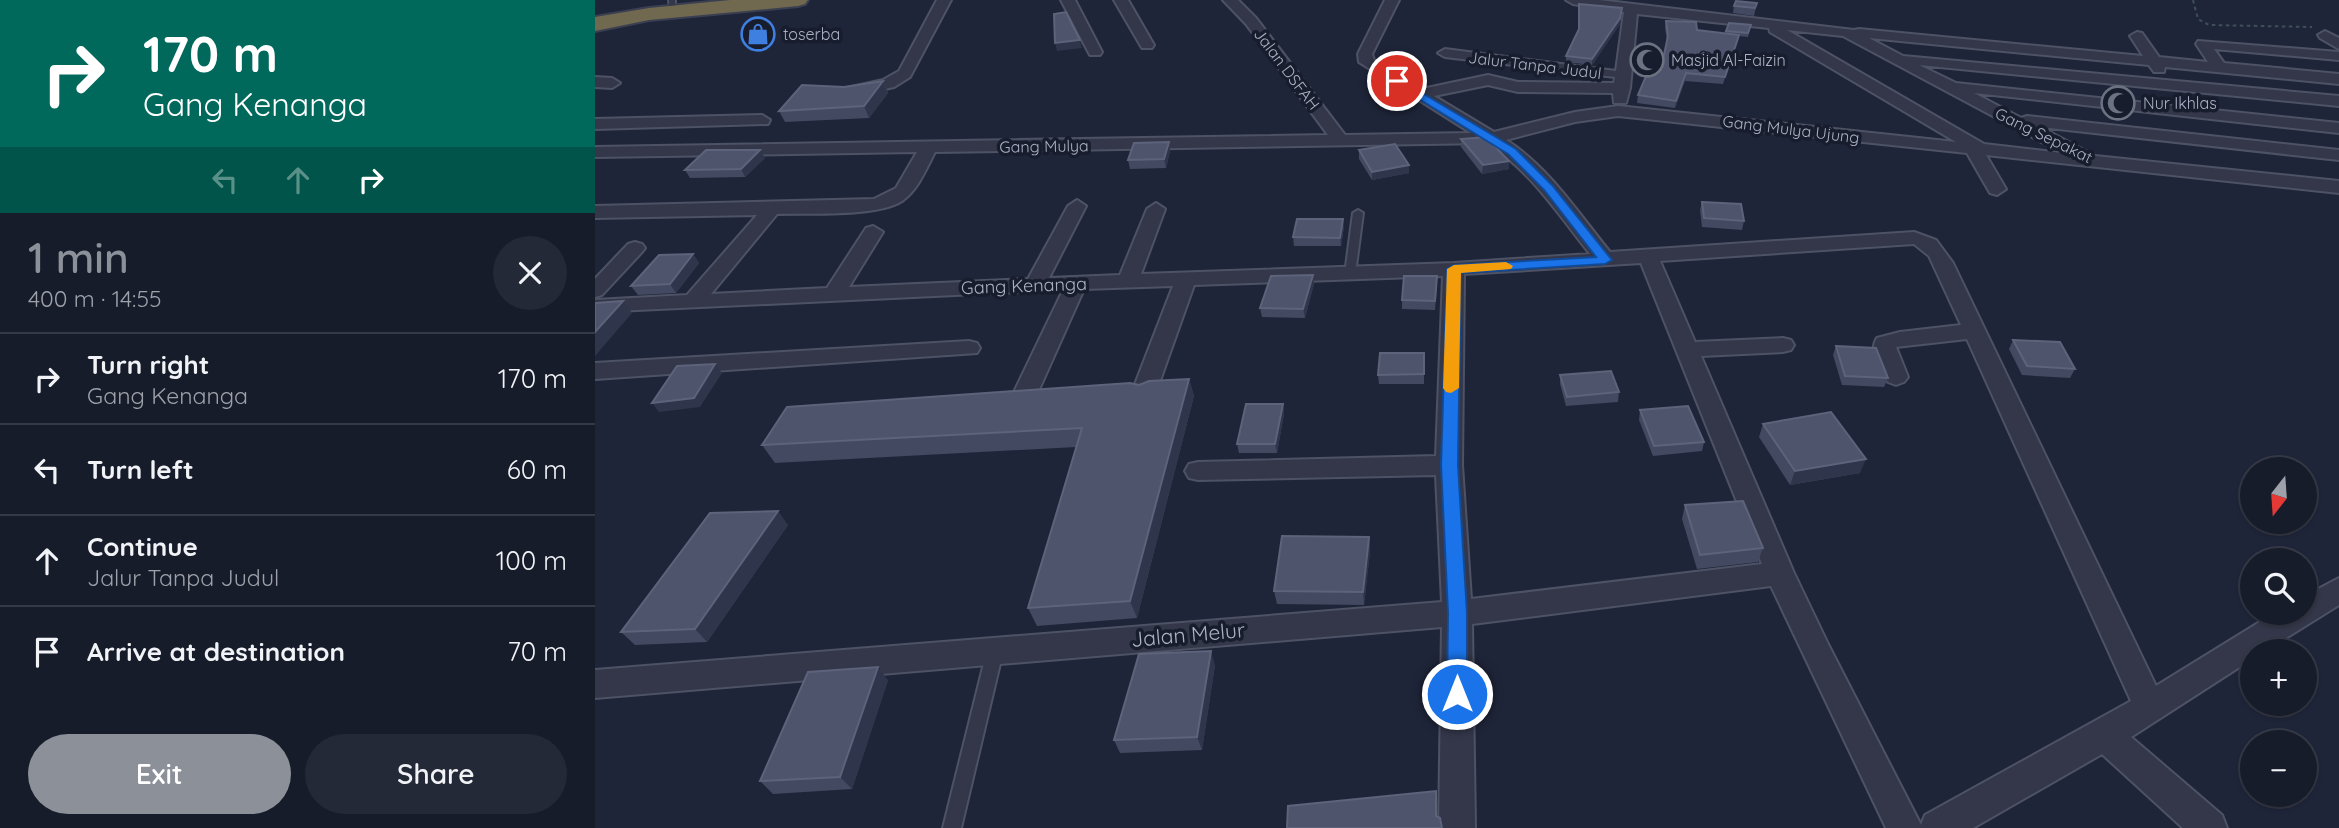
<!DOCTYPE html>
<meta charset="utf-8">
<style>
:root{--surface:#171c2b;--page:#242937;--text:#f1f3f6;--muted:#9ea1a9;--line:#363a47;--accent:#8c9099}
body{margin:0;font-family:Quicksand,sans-serif;background:var(--page);color:var(--text);height:100vh;display:flex;flex-direction:column;font-size:26px;white-space:nowrap}
*{box-sizing:border-box;margin:0}
p{font-size:23px;color:var(--muted)}
.icon{flex:none;width:38px;height:38px;fill:none;stroke:currentColor;stroke-width:2;stroke-linecap:round;stroke-linejoin:round}
.map{position:relative;flex:1;overflow:hidden}
.side{display:flex;flex-direction:column;background:var(--surface);width:595px}
.side>*{flex:none}
.banner{background:#00695c;color:#fff;overflow:hidden}
.needle{width:46px;rotate:197deg}
.fabs{position:absolute;left:1645px;top:457px;display:grid;gap:14px}
.fabs a{display:grid;place-items:center;width:77px;height:77px;border-radius:50%;background:var(--surface);box-shadow:0 2px 5px #0004,0 0 0 2px var(--line);font-size:35px}
.pin{position:absolute;display:grid;place-items:center;width:60px;height:60px;color:#fff;margin:-30px;border:4px solid #fff;border-radius:50%;box-shadow:0 2px 7px #0007}
.me{position:absolute;width:77px;margin:-38px;rotate:0deg;stroke-linejoin:round;filter:drop-shadow(0 0 5px #0008)}
.turn{display:flex;align-items:center;gap:24px;height:147px;padding:0 28px;font-size:32px}
.turn .icon{width:91px;height:91px;stroke-width:2.5}
.turn b{display:block;font-size:49px;line-height:60px}
.lanes{display:flex;align-items:center;height:66px;padding:0 28px;background:#0003;justify-content:center;gap:35px;direction:ltr}
.lanes .off{opacity:.35}
.round{display:grid;place-items:center;flex:none;width:74px;height:74px;border-radius:37px;background:var(--page)}
.headline{display:flex;align-items:center;justify-content:space-between;height:119px;padding:0 28px}
h1{font-size:42px;font-weight:600;line-height:52px;color:var(--accent)}
.primary-button{display:flex;gap:14px;margin-top:auto;padding:14px 28px}
.primary-button a{flex:1;height:80px;border-radius:42px;background:var(--accent);color:#fff;font-size:28px;font-weight:600;line-height:80px;text-align:center}
.primary-button a+a{background:var(--page);color:var(--text)}
ul{padding:0;list-style:none}
li{display:flex;align-items:center;gap:21px;height:91px;padding:0 28px;border-top:2px solid var(--line)}
li div{flex:1}
li b{display:block;font-size:26px}
li em{font-style:normal}
main{display:flex;flex:1;min-height:0}
.map>svg:first-child{display:block}
</style>
<main>
<section class="side">
<div class="banner">
<div class="turn"><svg class="icon" aria-label="right" viewBox="0 0 24 24"><path d="M7 20v-9h11M14 6l5 5-5 5"/></svg><div><b>170 m</b>Gang Kenanga</div></div>
<div class="lanes"><svg class="icon off" aria-label="left" viewBox="0 0 24 24"><path d="M17 20v-9H6M10 6l-5 5 5 5"/></svg><svg class="icon off" aria-label="ahead" viewBox="0 0 24 24"><path d="M12 20V5M6 11l6-6 6 6"/></svg><svg class="icon" aria-label="right" viewBox="0 0 24 24"><path d="M7 20v-9h11M14 6l5 5-5 5"/></svg></div>
</div>
<div class="headline"><div><h1>1 min</h1><p>400 m · 14:55</p></div><a class="round"><svg class="icon" aria-label="close" viewBox="0 0 24 24"><path d="M6 6l12 12M18 6L6 18"/></svg></a></div>
<ul>
<li><svg class="icon" aria-label="right" viewBox="0 0 24 24"><path d="M7 20v-9h11M14 6l5 5-5 5"/></svg><div><b>Turn right</b><p>Gang Kenanga</p></div><em>170 m</em></li>
<li><svg class="icon" aria-label="left" viewBox="0 0 24 24"><path d="M17 20v-9H6M10 6l-5 5 5 5"/></svg><div><b>Turn left</b></div><em>60 m</em></li>
<li><svg class="icon" aria-label="ahead" viewBox="0 0 24 24"><path d="M12 20V5M6 11l6-6 6 6"/></svg><div><b>Continue</b><p>Jalur Tanpa Judul</p></div><em>100 m</em></li>
<li><svg class="icon" aria-label="arrive" viewBox="0 0 24 24"><path d="M6 21V4h12l-3 4 3 4H6"/></svg><div><b>Arrive at destination</b></div><em>70 m</em></li>
</ul>
<div class="primary-button"><a>Exit</a><a>Share</a></div>
</section>
<div class="map">
<svg width="1744" height="828" viewBox="0 0 1744 828">
<rect width="100%" height="100%" fill="#1f2539"/>
<g fill="none" stroke-linecap="round" stroke-linejoin="round">
<defs>
<g id="lane">
<path d="M74,0H80V13L75,12Z"/>
<path d="M763,210L768,213L760,274L755,277L750,274L758,213Z"/>
<path d="M400,644L405,646L408,651L366,828H348L392,651L395,646Z"/>
</g>
<g id="street">
<path d="M342,0H356L315,77L299,87L258,96L252,94L250,91L252,88L288,80L304,71Z"/>
<path d="M466,0H480L507,52L505,55H495Z"/>
<path d="M519,0H533L559,45L557,48H547Z"/>
<path d="M628,0H643L661,18L750,135L876,133L764,62L763,54L790,0H804L777,54L779,60L827,89L893,75L923,82L1019,83L1020,77L850,57L843,53L850,49L1021,71L1029,12L978,4L971,0H1004L1259,30L1264,29L1548,56L1535,36L1542,32L1547,33L1564,57L1613,62L1601,44L1603,41L1744,52V60L1619,49L1629,63L1744,74V84L1570,67L1569,72H1559L1554,65L1274,38L1308,56L1744,96V106L1324,65L1361,83L1744,123V133L1379,93L1426,118L1432,116L1744,150V160L1445,127L1500,156L1744,181V193L1391,155L1411,189L1402,195L1395,193L1372,153L1023,116L980,122L911,140C953,166 984,214 1015,252L1319,232L1341,240L1358,263L1561,686L1681,612H1710V596L1744,578V605L1670,651H1657V659L1536,737L1627,815L1632,828H1588L1507,754L1378,828H1291L1176,586L877,624L880,828H844L847,627L0,698V670L847,602L841,475L603,480L594,478L590,471L594,464L603,462L841,456L848,276L599,285L561,392L557,398L549,400L541,398L537,392L578,286L489,289L443,392L439,398L431,400L423,398L419,392L468,290L0,312V300L92,295L162,215L0,218V206L279,199L301,188L322,152L0,157V147L733,135L651,24ZM1042,14L1174,28L1175,32L1361,142L1023,106L980,112L899,132L839,96L893,85L923,92L1018,93L1019,103H1031L1035,88ZM1192,30L1248,36L1467,153L1389,144ZM892,143C935,170 964,215 995,254L859,263L546,274L570,209L561,203L552,209L525,275L454,278L491,206L482,200L473,206L433,279L254,287L288,232L278,226L271,228L232,288L116,294L182,214C213,213 282,217 307,201C323,190 331,169 340,152ZM1319,244L1334,256L1366,325L1305,332L1282,338C1273,351 1285,370 1293,382L1301,385L1309,382L1313,377L1301,347L1372,339L1536,701L1330,815L1326,825L1234,646L1199,573L1106,356L1188,352L1196,350L1199,345L1196,340L1188,338L1100,342L1065,261ZM1046,263L1167,564L876,599L867,465L869,274Z"/>
<path d="M1730,31L1744,38V49L1725,38L1723,35Z"/>
<path d="M0,77L17,78L25,83L17,88L0,87Z"/>
<path d="M167,115L175,120L173,124L0,129V119Z"/>
<path d="M40,242L47,244L50,248L47,252L7,295L0,297V279L33,244Z"/>
<path d="M374,341L382,343L385,348L382,353L0,379V363Z"/>
</g>
<path id="highway" d="M135,0H213L210,4L203,6L54,20L0,31V17L54,8Z"/>
</defs>
<use href="#lane" stroke="#4d5264" stroke-width="4"/>
<use href="#street" stroke="#4d5264" stroke-width="4"/>
<use href="#highway" stroke="#3a3f51" stroke-width="4"/>
<path stroke="#3e4f57" stroke-width="2" stroke-dasharray="3.5 3.5" stroke-linecap="butt" d="M1598,0L1603,19L1614,25L1717,27"/>
<use href="#lane" fill="#333749" fill-rule="evenodd"/>
<use href="#street" fill="#333749" fill-rule="evenodd"/>
<use href="#highway" fill="#70694f" fill-rule="evenodd"/>
</g>
<g fill="#424961">
<path d="M1162,3L1159,16L1138,13L1139,6Z"/>
<path d="M984,4L1027,8L1025,24L997,65L971,62V56L984,30Z"/>
<path d="M1071,21L1102,30L1130,34L1131,31L1156,25L1153,37L1144,36L1128,84L1090,81L1080,108L1042,103L1043,95L1066,69L1072,41L1070,28Z"/>
<path d="M288,81L293,93L274,118L190,122L184,111L249,87Z"/>
<path d="M866,139L914,169L887,174L866,147Z"/>
<path d="M574,142L575,151L571,168L535,169L533,160Z"/>
<path d="M764,150L814,173L777,180L764,159Z"/>
<path d="M170,158L150,177L95,178L90,170Z"/>
<path d="M1107,202L1149,221L1147,230L1107,227L1105,210Z"/>
<path d="M749,227L746,246H699L698,237Z"/>
<path d="M98,254L104,263L81,293L43,295L36,286Z"/>
<path d="M718,275L719,284L710,318L667,317L665,308Z"/>
<path d="M842,285L840,310L807,309V300Z"/>
<path d="M1418,340L1480,369L1475,378L1427,375L1414,349Z"/>
<path d="M1241,346L1293,378L1289,387L1247,385L1238,355Z"/>
<path d="M829,353V384H784L783,375Z"/>
<path d="M965,375L1024,392L1023,402L971,406L965,384Z"/>
<path d="M594,379L599,396L542,618L442,626L433,608L481,447L180,463L167,445L544,385Z"/>
<path d="M688,404L689,414L682,453H644L642,444Z"/>
<path d="M1045,410L1109,442L1107,451L1058,456L1044,420Z"/>
<path d="M1168,424L1265,473L1195,485L1164,437Z"/>
<path d="M1090,505L1168,548L1163,562L1102,569L1087,519Z"/>
<path d="M193,525L112,642L40,645L26,632Z"/>
<path d="M774,537L775,551L769,605L682,604L679,591Z"/>
<path d="M620,665L607,750L525,753L519,740Z"/>
<path d="M293,680L257,789L178,794L165,781Z"/>
</g>
<g fill="#2f364c">
<path d="M1025,18V24L997,65V59Z"/>
<path d="M1144,35L1143,42L1128,84L1130,77Z"/>
<path d="M485,40L487,48L462,51L460,43Z"/>
<path d="M1091,73L1090,81L1080,108L1081,101Z"/>
<path d="M288,81L293,93L274,118L269,106Z"/>
<path d="M574,142L575,151L571,168L569,159Z"/>
<path d="M165,150L170,158L150,177L146,169Z"/>
<path d="M914,161V169L887,174L888,165Z"/>
<path d="M814,165V173L777,180V172Z"/>
<path d="M748,219L749,227L746,246L745,238Z"/>
<path d="M98,254L104,263L81,293L75,284Z"/>
<path d="M718,275L719,284L710,318L708,309Z"/>
<path d="M28,301L37,313L0,356V332Z"/>
<path d="M120,364L127,373L105,407L64,412L57,403Z"/>
<path d="M594,379L599,396L542,618L535,601Z"/>
<path d="M688,404L689,414L682,453L680,444Z"/>
<path d="M1271,459L1265,473L1195,485L1200,471Z"/>
<path d="M183,511L193,525L112,642L100,629Z"/>
<path d="M774,537L775,551L769,605L768,592Z"/>
<path d="M616,651L620,665L607,750L602,737Z"/>
<path d="M283,667L293,680L257,789L245,777Z"/>
</g>
<g fill="#4e546c" stroke="#5c637a" stroke-width="2">
<path d="M1141,1L1162,3L1160,8L1139,6Z"/>
<path d="M984,4L1027,8L1025,18L997,59L971,56L984,29Z"/>
<path d="M471,12L485,40L460,43L459,14Z"/>
<path d="M1071,21L1101,22L1102,30L1144,35L1130,77L1091,73L1081,101L1043,95L1055,67L1066,69L1073,36Z"/>
<path d="M1134,23L1156,25L1153,33L1131,31Z"/>
<path d="M288,81L269,106L184,111L207,85L249,87Z"/>
<path d="M891,137L914,161L888,165L866,139Z"/>
<path d="M574,142L569,159L533,160L539,143Z"/>
<path d="M800,144L814,165L777,172L764,150Z"/>
<path d="M111,150H165L146,169L90,170Z"/>
<path d="M1107,202L1146,204L1149,221L1109,218Z"/>
<path d="M702,219H748L745,238L698,237Z"/>
<path d="M98,254L75,284L36,286L64,255Z"/>
<path d="M718,275L708,309L665,308L676,276Z"/>
<path d="M809,276H842L840,301L807,300Z"/>
<path d="M28,301L0,332V303Z"/>
<path d="M1418,340L1465,342L1480,369L1432,366Z"/>
<path d="M1241,346L1281,348L1293,378L1250,376Z"/>
<path d="M785,353H829V374L783,375Z"/>
<path d="M120,364L99,398L57,403L82,366Z"/>
<path d="M1016,371L1024,392L972,397L965,375Z"/>
<path d="M594,379L535,601L433,608L487,428L167,445L192,407L535,383L544,385L554,381Z"/>
<path d="M651,404H688L680,444H642Z"/>
<path d="M1093,406L1109,442L1059,446L1045,410Z"/>
<path d="M1236,412L1271,459L1200,471L1168,424Z"/>
<path d="M1148,501L1168,548L1105,555L1090,505Z"/>
<path d="M183,511L100,629L26,632L115,513Z"/>
<path d="M687,536L774,537L768,592L679,591Z"/>
<path d="M616,651L602,737L519,740L544,654Z"/>
<path d="M283,667L245,777L165,781L213,672Z"/>
<path d="M841,791V816L845,818L847,828H692L693,806Z"/>
</g>
<path fill="#1a73e8" stroke="#114b97" stroke-width="2" d="M802,78L921,149L957,185L1017,260L1010,264L866,273L863,465L872,613V694L869,700L862,703L855,700L852,694L853,613L846,465L852,269L859,265L1001,257L949,190L913,154L798,83V79Z"/>
<path fill="#f59e0b" d="M911,262L918,266L916,269L866,273L864,388L856,393L851,392L848,388L852,269L859,265Z"/>
<defs>
<symbol id="shop-ring" viewBox="-11 -11 22 22"><circle r="9.5" fill="#181d2d" stroke="#3f7fe0" stroke-width="1.5"/><path d="M-5-2.5h2.3a2.7 3.5 0 0 1 5.4 0H5L5.5 6h-11ZM-1.5-2.5h3a1.5 2.3 0 0 0-3 0Z" fill="#3f7fe0"/></symbol>
<symbol id="mosque-ring" viewBox="-11 -11 22 22"><circle r="9.5" fill="#181d2d" stroke="#6b7280" stroke-width="1.5"/><path d="M3.5-4.9A6 6 0 1 0 3.5 4.9A5 5 0 1 1 3.5-4.9Z" fill="#6b7280"/></symbol>
</defs>
<g fill-rule="evenodd">
<use href="#shop-ring" x="144" y="15" width="38" height="38"/>
<use href="#mosque-ring" x="1033" y="41" width="38" height="38"/>
<use href="#mosque-ring" x="1504" y="84" width="38" height="38"/>
</g>
<g text-anchor="middle" stroke-width="7" stroke-linejoin="round" paint-order="stroke">
<g font-size="16" fill="#adb1c6" stroke="#181d2d" text-anchor="start">
<text x="188" y="40">toserba</text>
<text x="1076" y="66">Masjid Al-Faizin</text>
<text x="1548" y="109">Nur Ikhlas</text>
</g>
<g font-size="16" fill="#adb1c6" stroke="#181d2d">
<text transform="translate(940 65) rotate(7)" y="6">Jalur Tanpa Judul</text>
<text transform="translate(692 69) rotate(53)" y="6">Jalan DSFAH</text>
<text transform="translate(1196 129) rotate(7)" y="6">Gang Mulya Ujung</text>
<text transform="translate(1449 135) rotate(26)" y="6">Gang Sepakat</text>
<text transform="translate(449 146) rotate(-1)" y="6">Gang Mulya</text>
</g>
<g font-size="18" fill="#adb1c6" stroke="#181d2d">
<text transform="translate(429 286) rotate(-2)" y="6">Gang Kenanga</text>
</g>
<g font-size="21" fill="#adb1c6" stroke="#181d2d">
<text transform="translate(593 635) rotate(-5)" y="7">Jalan Melur</text>
</g>
</g>
</svg>
<div class="fabs">
<a><svg class="needle" viewBox="-14 -14 28 28"><path d="M0-13l5 13h-10z" fill="#e53935"/><path d="M0 13l5-13h-10z" fill="#9ea1a9"/></svg></a>
<a><svg class="icon" aria-label="search" viewBox="0 0 24 24"><circle cx="10" cy="10" r="6"/><path d="M15 15l6 6"/></svg></a>
<a>+</a>
<a>−</a>
</div>
<div class="pin" style="left:802px;top:81px;background:#d93025"><svg class="icon" aria-label="arrive" viewBox="0 0 24 24"><path d="M6 21V4h12l-3 4 3 4H6"/></svg></div>
<svg class="me" style="left:862px;top:694px" viewBox="-20 -20 40 40"><circle r="17" fill="#1a73e8" stroke="#fff" stroke-width="3"/><path d="M0-11L8 9 0 5-8 9z" fill="#fff"/></svg>
</div>
</main>
